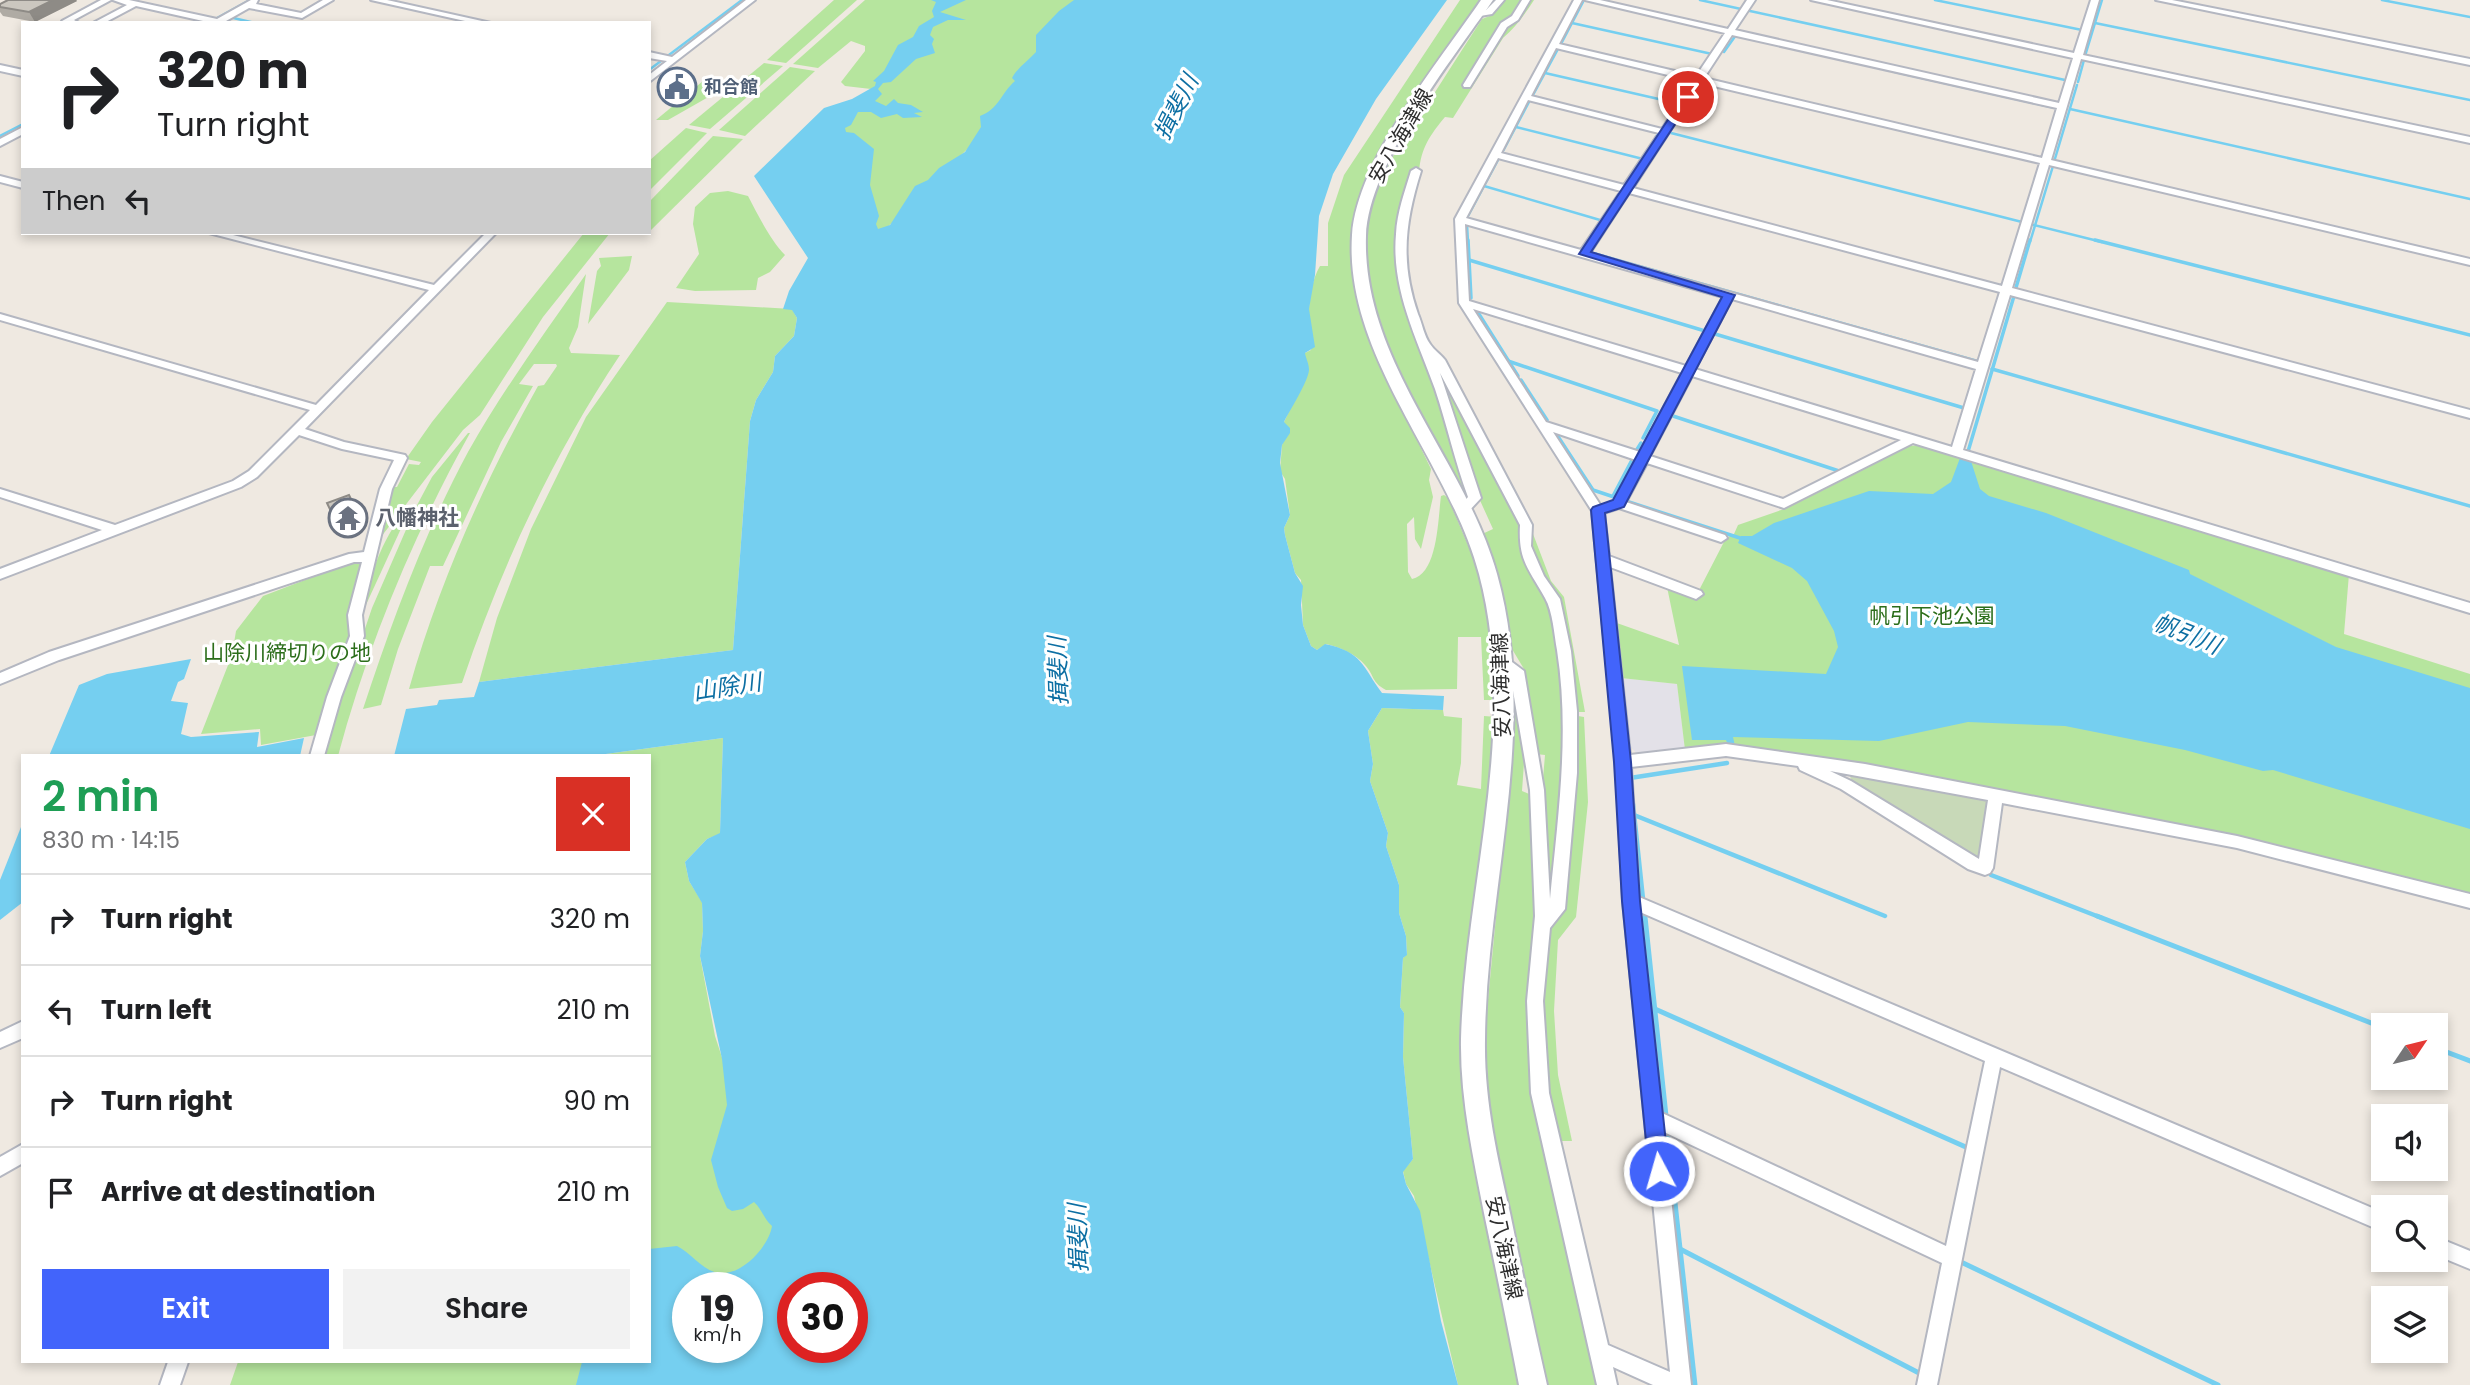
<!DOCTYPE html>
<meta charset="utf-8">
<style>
:root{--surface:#fff;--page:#f2f2f2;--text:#202124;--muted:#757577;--line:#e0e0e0;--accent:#4264fb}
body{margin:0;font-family:Poppins,"Noto Sans JP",sans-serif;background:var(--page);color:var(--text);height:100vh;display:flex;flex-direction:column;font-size:26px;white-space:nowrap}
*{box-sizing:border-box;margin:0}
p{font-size:23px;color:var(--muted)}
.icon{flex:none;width:38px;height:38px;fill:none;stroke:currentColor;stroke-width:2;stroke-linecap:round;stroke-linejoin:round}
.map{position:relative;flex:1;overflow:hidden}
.panel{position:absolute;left:21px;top:754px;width:630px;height:609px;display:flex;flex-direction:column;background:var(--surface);border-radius:0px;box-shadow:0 4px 10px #0003}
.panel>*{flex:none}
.hud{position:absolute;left:21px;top:21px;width:630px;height:214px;border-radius:0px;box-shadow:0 4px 10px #0003;background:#fff;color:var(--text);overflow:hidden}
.needle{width:46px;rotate:55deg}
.buttons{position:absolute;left:2371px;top:1013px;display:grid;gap:14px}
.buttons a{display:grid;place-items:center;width:77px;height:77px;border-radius:0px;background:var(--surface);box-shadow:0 4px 10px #0003;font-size:35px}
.speed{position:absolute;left:672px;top:1272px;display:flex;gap:14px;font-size:35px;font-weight:700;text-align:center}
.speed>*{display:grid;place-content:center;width:91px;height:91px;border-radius:50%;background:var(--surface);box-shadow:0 4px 10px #0003;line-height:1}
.speed small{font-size:18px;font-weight:400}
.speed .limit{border:10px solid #d22;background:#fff;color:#111}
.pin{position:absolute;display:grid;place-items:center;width:60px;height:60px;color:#fff;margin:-30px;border:4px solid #fff;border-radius:50%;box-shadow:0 2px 7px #0007}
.me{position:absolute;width:77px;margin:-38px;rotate:354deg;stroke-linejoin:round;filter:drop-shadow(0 0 5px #0008)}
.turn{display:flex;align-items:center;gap:24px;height:147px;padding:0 21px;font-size:32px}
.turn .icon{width:91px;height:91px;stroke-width:2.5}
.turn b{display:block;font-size:49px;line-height:60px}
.then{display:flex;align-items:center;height:66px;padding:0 21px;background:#0003;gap:14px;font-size:26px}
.round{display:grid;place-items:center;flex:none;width:74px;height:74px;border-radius:0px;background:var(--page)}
.headline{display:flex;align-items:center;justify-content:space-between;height:119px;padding:0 21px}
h1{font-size:42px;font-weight:600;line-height:52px;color:#1e9e55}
.button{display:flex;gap:14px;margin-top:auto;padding:14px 21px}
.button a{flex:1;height:80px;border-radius:0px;background:var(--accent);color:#fff;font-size:28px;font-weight:600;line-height:80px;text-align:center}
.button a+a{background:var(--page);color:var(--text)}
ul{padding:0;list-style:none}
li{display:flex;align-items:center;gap:21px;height:91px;padding:0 21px;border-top:2px solid var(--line)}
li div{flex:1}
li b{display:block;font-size:26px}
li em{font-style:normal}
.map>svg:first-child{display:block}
</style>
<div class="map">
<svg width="2470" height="1385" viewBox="0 0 2470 1385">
<rect width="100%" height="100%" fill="#efe9e1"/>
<path fill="#e3e1e8" d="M1621,678L1677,684L1685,750L1638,754L1628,745Z"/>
<g fill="#b6e59e" fill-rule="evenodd">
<path d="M834,0H857L786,63L767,60Z"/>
<path d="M865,0H1082L991,126L862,252L841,133L852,115L861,110L871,89L845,86L841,82L865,51V46L851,41L818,68L793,64Z"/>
<path d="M1460,0H1482L1368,178C1324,279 1389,379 1431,469L1429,480L1433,497L1421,549L1415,539L1414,517L1407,524L1408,572L1412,579C1438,574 1438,518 1441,496L1444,495L1448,498L1479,571L1492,623L1497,700H1484L1481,637H1458L1457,689L1386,690C1371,682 1375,676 1365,665C1356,654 1339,647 1326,644L1317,650L1311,646L1303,625L1301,580L1295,573L1285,535L1284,528L1290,515L1285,479L1280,471L1282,445L1285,437L1284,422L1299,391L1305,353L1311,350C1314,339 1310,333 1309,322C1308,305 1311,281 1320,266H1328V223L1344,175Z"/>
<path d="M1505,0H1523L1508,25L1529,0H1534C1525,14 1515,28 1503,38L1453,118L1445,117C1430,135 1421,148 1419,172L1412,171C1402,199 1396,224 1396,255L1454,440L1466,496L1463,498C1417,404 1332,282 1382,176C1391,157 1405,139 1416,122C1438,87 1460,53 1482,19L1492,15Z"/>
<path d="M764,63L783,66L710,129L689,125Z"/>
<path d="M790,67L815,71L745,136L719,130Z"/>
<path d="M703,81L733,83L668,120H656Z"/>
<path d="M686,128L707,133L649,191V161Z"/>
<path d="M713,136L743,139L649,232V202Z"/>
<path d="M728,191L748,196C758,215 771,241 785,255L770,272L758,278L756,290L695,291L676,288L699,254L693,224L695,207L710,193Z"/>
<path d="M584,233H610L543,317L480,415L463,430L381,537H378L391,487H397L409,464L419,465L421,462L406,459L432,422Z"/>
<path d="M632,256L629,270L588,324L597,271L601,266L599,258Z"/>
<path d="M586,274L578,327L569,348L571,353L620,355C552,457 501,567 462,683L409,689C439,583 484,482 538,386L544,385L557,366L556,364H534L519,384L533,386L501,442L443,566H430L398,649L381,705L363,709C392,621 424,534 468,452C503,390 545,332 586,274Z"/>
<path d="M667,302L792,309L797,318L794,336L775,356L773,372L756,400L750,421L733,650L479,682L497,618L531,529L586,417Z"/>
<path d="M1436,364L1520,525V545L1533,579L1547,597L1558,650L1562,691L1564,769L1549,909L1541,803L1545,755L1536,754L1524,669L1509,644L1480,535L1493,529L1468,474L1462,439Z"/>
<path d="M468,433H470C414,534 368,644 338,756H322L372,608L415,509L432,477Z"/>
<path d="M1920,445L2349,574L2344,634L2470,674V897L1855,765L1685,750L1677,684L1621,678L1614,622L1679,645L1667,587L1695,598L1726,538L1734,534L1738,525L1787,508L1910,446Z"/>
<path d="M410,505V509L359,620C369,579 381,537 410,505Z"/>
<path d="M1530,526L1551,581L1564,597L1585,712H1577L1578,716L1584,717L1588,802L1576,917L1558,940L1554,1011L1558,1075L1572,1141H1557L1543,1055L1541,1005L1547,930L1561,914L1574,777L1567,652L1528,545Z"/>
<path d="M360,559L364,560L360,606L316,735L261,745L260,729L201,734L232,655L236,631L263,596Z"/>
<path d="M1512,694L1516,695L1525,749L1522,791L1529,794L1539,910L1530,998L1598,1385H1543L1504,1191L1489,1102L1485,1031L1512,751Z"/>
<path d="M1382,708L1443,710L1444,716L1462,718L1461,763L1457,785L1481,789L1484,716L1497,717L1482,849L1481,1187L1519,1385H1458L1414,1196L1406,1184L1403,1171L1413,1159L1403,1057L1404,1013L1400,1007L1403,958L1407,954L1406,936L1399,913V885L1386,846L1388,833L1370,781L1373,764L1368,731Z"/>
<path d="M723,738L720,834L707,839L685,862L689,881L702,902L703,931L700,956L715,1036L779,1232L795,1385H230L238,1362H649V756H591ZM688,1288H747V1348H688Z"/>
</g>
<path fill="#c8d9b8" d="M1850,772L1986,797L1992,803L1981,859H1973L1851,783Z"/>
<g fill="#75cff0" fill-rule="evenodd">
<path d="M931,0H966L940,12L966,20H948L933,27L930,35L934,39L932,44L935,53L916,59L891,82L883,83L878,89L882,94L875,101L886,106L894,99L898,103L911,105L923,112L914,113L922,117L903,118L897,114L881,118L871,112H858L851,125L845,128L846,132L854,133L874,149L870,185L879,216L876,224L878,229L890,225L915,186L928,180L939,168L965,152L981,127L980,116C999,109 1001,93 1015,81L1012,78C1017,68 1028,61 1036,52V35L1059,11L1074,0H1447L1376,99L1333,174L1319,216L1315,275L1309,309L1315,347L1305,353C1306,359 1309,363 1309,370C1308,382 1290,410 1284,422L1290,428V433L1282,445L1280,463L1290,515L1284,528L1285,535L1295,573L1303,586L1301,605L1303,625L1311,646L1317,650L1325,644C1363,652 1362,666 1382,693L1444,696L1443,710L1382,708L1368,731L1373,764L1370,781L1388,833L1386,846L1399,885V913L1406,936L1407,955L1403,958L1400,1007L1404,1013L1403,1057L1413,1159L1403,1172L1406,1184L1420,1211L1441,1321L1458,1385H576L582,1362H649V1249L677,1246C691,1253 703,1271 719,1273C742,1276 769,1246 772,1226C763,1218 762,1209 754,1202L743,1209L732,1211L727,1208L718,1187L711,1160L727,1105L722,1059L700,956L703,931L702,903L689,881L685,862L707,839L720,833L723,738L591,756H394L406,709L437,705L439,700L474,697L479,682L733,650L750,421L756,400L773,372L775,356L794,336L797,318L792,310L783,309L789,291L808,258L754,176L824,108L852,99L875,86L876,82L873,81L884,71L898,45L913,37L919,26L934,17L932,11L936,2ZM688,1288H747V1348H688ZM793,1288H852V1348H793Z"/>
<path d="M1960,458L1971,461L1980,489L1989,496L2046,513L2189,570L2190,574L2336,647L2470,688V829L2273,770L2263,771L2185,750L2065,726L1968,722L1879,741L1733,737L1735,746L1728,745L1726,740H1692L1682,666L1826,674L1838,647L1834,631L1807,581L1792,568L1738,543L1741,536H1752L1774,523L1869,491L1933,494L1951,482Z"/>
<path d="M191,659L184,679L178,682L171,701L188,703L181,734L191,737L259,732L257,747L304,738L300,756H49L79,685L107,674Z"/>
<path d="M23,822V902L0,920V880Z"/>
</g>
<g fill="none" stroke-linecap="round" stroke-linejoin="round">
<g stroke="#75cff0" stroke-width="2.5">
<path d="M1700,0L1741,9"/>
<path d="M1935,0L2082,30"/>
<path d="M2382,0L2470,17"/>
<path d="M1750,11L2065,80"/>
<path d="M229,17L255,23"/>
<path d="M208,23L250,0"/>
<path d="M1572,23L1712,54"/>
<path d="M2095,23L2470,100"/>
<path d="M1561,44L1583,2"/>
<path d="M1724,52L1736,35L1739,36"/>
<path d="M2085,56L2102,0"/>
<path d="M649,70L742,0"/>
<path d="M1895,72L2055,108"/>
<path d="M1545,73L1676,103"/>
<path d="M2078,82L2084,60"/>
<path d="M1533,95L1558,49"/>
<path d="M2070,109L2470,199"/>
<path d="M1516,127L1643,159L1645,155"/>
<path d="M1671,133L2022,222"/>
<path d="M0,136L23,124"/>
<path d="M1651,145L1658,134"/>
<path d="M1502,153L1529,102"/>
<path d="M2054,162L2077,85"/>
<path d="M1484,186L1600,220"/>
<path d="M1468,216L1498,160"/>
<path d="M1467,224L1468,242"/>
<path d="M2030,224L2102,242"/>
<path d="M2030,242L2053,166"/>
</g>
<g stroke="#75cff0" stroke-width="3.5">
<path d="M1468,240L1471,298"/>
<path d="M2095,240L2470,335"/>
<path d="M1595,254L1979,362"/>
<path d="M1469,260L1705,331"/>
<path d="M2015,291L2030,240"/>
<path d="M1477,311L1518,376"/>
<path d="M1715,334L1964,408"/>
<path d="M1508,361L1657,411L1643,438"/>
<path d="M1992,369L2470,506"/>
<path d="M1521,380L1547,420"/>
<path d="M1673,416L1839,471"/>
<path d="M1557,435L1593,490L1614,497"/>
<path d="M1636,451L1641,443"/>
<path d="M1967,455L2014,296"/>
<path d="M1613,496L1633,458"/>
<path d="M1629,502L1743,539"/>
</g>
<g stroke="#75cff0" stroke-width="4.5">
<path d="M1631,781L1630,778L1727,763"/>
<path d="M1633,804L1643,899"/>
<path d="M1634,815L1885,916"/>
<path d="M1991,875L2102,918"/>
</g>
<g stroke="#75cff0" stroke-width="5">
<path d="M2097,916L2384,1028"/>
<path d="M1645,917L1666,1116"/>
<path d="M1655,1009L1968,1148"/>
<path d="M2436,1048L2470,1061"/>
<path d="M1667,1130L1695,1385"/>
<path d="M1680,1249L1919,1373"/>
<path d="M1961,1262L2218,1385"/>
</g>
<defs>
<g id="street">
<path d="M101,0H111L74,20L79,23L62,21Z"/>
<path d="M113,0H129L217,19L251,0H258L256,4L301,13L323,0H333L302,18L249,8L226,21L229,23H212L136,6L104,23H93L127,5Z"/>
<path d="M371,0H387L491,23H474Z"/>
<path d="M746,0H755L649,82V75L667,61L649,58V52L672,57Z"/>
<path d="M1496,0H1504L1492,14L1474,17V13L1486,10Z"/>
<path d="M1522,0H1530L1518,20L1507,27L1470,87H1464L1463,85L1501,23L1512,16Z"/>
<path d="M1574,0H1582L1559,44L1696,76L1725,33L1585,0H1600L1728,29L1747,0H1755L1735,30L2059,103L2073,58L1811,0H1827L2074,53L2091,0H2099L2083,55L2470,137V143L2081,59L2051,160L2470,259V265L2049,165L2012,288L2470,410V418L2010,295L1963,450L2470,603V613L1913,443L1784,508L1647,463L1626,502L1725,535L1727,538L1721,542L1619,508L1604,513L1609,556L1701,591L1703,594L1696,599L1610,567L1630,755L1726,744L1865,764L2237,836L2470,894V908L2237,848L2002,803L1993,868L1990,873L1985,875L1968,869L1841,789L1800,770L1798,766L1726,756L1631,767L1639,897L2384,1213V1232L2000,1067L1937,1385H1917L1942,1263L1664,1132L1691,1385H1653L1613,1367L1617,1385H1597L1531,1093L1527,1001L1535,916L1530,790L1510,673L1497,661L1504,656L1524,671L1544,790L1550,899C1558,816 1570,733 1557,650C1554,634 1553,612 1545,598C1529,569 1518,561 1520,525L1440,373L1481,498L1467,513H1459L1457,510L1468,497C1455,462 1447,425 1435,389C1417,339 1391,289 1396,234C1397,212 1405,191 1411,171L1416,168L1421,171C1405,222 1400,262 1418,314C1422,323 1424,336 1430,344C1434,350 1440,354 1445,360L1532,525L1531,546L1544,576L1560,599L1571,651L1577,711V773L1565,909L1550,928L1543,1001L1549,1093L1608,1345L1670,1372L1623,901L1616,762L1592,511L1459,303L1455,219ZM1732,35L2057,108L2042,158L1704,78ZM1556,48L1693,81L1662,129L1531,96ZM1701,83L2040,163L2002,286L1633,188ZM1528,100L1659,133L1624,185L1501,153ZM1498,158L1621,191L1581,250L1466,218ZM1629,193L2000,292L1978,362L1590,253ZM1465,224L1723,297L1686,366L1469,301ZM1732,299L1976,369L1952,447L1695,369ZM1473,309L1682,373L1640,452L1546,422ZM1692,376L1901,440L1783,499L1650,456ZM1553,432L1636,460L1614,501L1601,506ZM1830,771L1988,800L1979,859L1851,781ZM1640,912L1985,1061L1946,1246L1662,1113Z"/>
<path d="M2156,0H2172L2470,59V65Z"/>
<path d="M0,65L23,70V76L0,71Z"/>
<path d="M23,127V134L0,146V139Z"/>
<path d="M0,176L23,182V188L0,182Z"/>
<path d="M209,233H225L434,285L486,233H496L305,429L344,442L405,455L407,458L392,489L362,615L364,636L341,697L324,756H310L327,697L350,636L348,615L362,562H354L59,660L0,684V673L49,652L349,554L364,552L380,489L394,460L342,449L299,435L257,477L241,487L0,579V569L102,530L0,497V489L115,525L233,481L249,471L310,410L0,320V314L316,405L429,290Z"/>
<path d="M23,1021V1038L0,1048V1032Z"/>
<path d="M23,1144V1163L0,1176V1157Z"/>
<path d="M2436,1237L2470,1251V1269L2436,1255Z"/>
<path d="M168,1362H188L180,1385H160Z"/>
</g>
<path id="secondary" d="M1481,0H1493C1452,61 1369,162 1366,236C1362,362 1465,459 1497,574C1540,728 1486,885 1485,1040C1484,1099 1497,1156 1510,1213C1522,1271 1534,1328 1547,1385H1519C1508,1328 1496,1270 1484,1213C1473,1156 1460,1098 1461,1039C1465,885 1520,728 1479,574C1449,461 1344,357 1352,235C1357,160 1439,62 1481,0Z"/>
</defs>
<use href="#street" stroke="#b4b7c1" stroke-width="4"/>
<use href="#secondary" stroke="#b4b7c1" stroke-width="4"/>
<use href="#street" fill="#fff" fill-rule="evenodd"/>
<use href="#secondary" fill="#fff" fill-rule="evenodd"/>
</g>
<path fill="#afaba4" d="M8,0H76L77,1L35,22L3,16L0,12V4Z"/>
<g fill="#8e8b86">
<path d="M53,0H76L77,1L35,22L29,12Z"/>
<path d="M349,495L354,502L364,525L343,533L338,526Z"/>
</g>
<g fill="#cbc7bf" stroke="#8e8b86" stroke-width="2">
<path d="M8,0H53L29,12L0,7V4Z"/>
<path d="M349,495L360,518L338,526L327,503Z"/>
</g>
<path fill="#4264fb" stroke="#2b41a3" stroke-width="2" d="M1688,94L1693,97L1591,252L1735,295L1626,503L1624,507L1605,513L1631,762L1640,901L1669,1171L1666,1179L1659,1182L1652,1179L1649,1171L1622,901L1614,762L1591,510L1593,507L1613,500L1722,297L1579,254L1683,97Z"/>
<defs>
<symbol id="civic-ring" viewBox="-11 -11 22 22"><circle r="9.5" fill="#fff" stroke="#5c6f8a" stroke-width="1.5"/><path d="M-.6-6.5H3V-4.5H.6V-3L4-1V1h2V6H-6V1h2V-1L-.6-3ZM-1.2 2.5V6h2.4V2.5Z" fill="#5c6f8a"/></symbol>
<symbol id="temple-ring" viewBox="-11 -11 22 22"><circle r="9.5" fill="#fff" stroke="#6b7280" stroke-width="1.5"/><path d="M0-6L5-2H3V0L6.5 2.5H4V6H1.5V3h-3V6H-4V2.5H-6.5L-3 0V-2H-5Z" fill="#6b7280"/></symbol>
</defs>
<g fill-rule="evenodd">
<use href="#civic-ring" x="655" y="65" width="44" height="44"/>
<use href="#temple-ring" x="326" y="496" width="44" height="44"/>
</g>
<g text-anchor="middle" stroke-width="6" stroke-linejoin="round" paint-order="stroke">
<g font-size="18" font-weight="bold" fill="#4e5e75" stroke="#fff" text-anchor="start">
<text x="704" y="93">和合館</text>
</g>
<g font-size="21" fill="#2e2e2e" stroke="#fff">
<text transform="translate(1401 136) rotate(-60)" y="7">安八海津線</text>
<text transform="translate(1501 685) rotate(-92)" y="7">安八海津線</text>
<text transform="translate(1504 1248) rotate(78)" y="7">安八海津線</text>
</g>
<g font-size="21" font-weight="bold" fill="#5b616d" stroke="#fff" text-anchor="start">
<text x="375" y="525">八幡神社</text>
</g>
<g font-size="21" fill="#2c6e1b" stroke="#fff">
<text x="1932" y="623">帆引下池公園</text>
<text x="287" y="660">山除川締切りの地</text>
</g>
<g font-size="23" font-style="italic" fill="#0d6fa3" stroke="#fff">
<text transform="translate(1176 107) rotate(-63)" y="8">揖斐川</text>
<text transform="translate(2187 634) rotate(22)" y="8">帆引川</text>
<text transform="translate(1058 671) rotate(-92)" y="8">揖斐川</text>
<text transform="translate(727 687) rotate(-9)" y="8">山除川</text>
<text transform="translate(1078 1238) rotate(-92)" y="8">揖斐川</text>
</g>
</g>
</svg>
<div class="buttons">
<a><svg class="needle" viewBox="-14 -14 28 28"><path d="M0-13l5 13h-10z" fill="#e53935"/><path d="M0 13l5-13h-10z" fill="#757577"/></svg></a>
<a><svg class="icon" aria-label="sound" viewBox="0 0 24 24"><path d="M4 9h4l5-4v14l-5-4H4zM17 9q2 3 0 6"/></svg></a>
<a><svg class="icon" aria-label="search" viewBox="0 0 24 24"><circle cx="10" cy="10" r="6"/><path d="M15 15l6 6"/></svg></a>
<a><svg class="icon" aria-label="layers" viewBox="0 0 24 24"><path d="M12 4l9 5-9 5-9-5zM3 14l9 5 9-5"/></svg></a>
</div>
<div class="speed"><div>19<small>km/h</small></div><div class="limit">30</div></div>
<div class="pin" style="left:1688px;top:97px;background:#d93025"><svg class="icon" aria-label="arrive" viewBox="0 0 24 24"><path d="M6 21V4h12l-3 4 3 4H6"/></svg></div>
<svg class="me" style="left:1659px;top:1171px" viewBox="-20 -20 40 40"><circle r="17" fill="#4264fb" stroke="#fff" stroke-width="3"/><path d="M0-11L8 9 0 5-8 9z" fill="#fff"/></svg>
<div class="hud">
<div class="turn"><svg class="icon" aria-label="right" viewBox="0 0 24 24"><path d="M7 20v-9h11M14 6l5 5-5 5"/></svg><div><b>320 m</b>Turn right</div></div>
<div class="then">Then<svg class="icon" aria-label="left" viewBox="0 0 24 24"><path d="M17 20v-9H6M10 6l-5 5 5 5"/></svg></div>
</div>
<section class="panel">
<div class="headline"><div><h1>2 min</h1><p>830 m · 14:15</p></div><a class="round" style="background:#d93025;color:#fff"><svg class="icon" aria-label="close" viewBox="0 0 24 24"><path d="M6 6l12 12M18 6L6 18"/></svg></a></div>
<ul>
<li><svg class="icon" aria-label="right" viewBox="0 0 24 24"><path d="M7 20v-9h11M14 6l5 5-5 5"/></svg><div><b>Turn right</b></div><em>320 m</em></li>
<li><svg class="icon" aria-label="left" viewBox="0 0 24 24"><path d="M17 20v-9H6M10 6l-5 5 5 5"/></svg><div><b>Turn left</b></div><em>210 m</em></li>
<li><svg class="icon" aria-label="right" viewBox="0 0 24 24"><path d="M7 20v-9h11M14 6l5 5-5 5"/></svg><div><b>Turn right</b></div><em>90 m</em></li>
<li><svg class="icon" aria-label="arrive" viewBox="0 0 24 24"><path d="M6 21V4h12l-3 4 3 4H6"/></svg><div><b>Arrive at destination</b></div><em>210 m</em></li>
</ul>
<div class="button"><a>Exit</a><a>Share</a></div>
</section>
</div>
